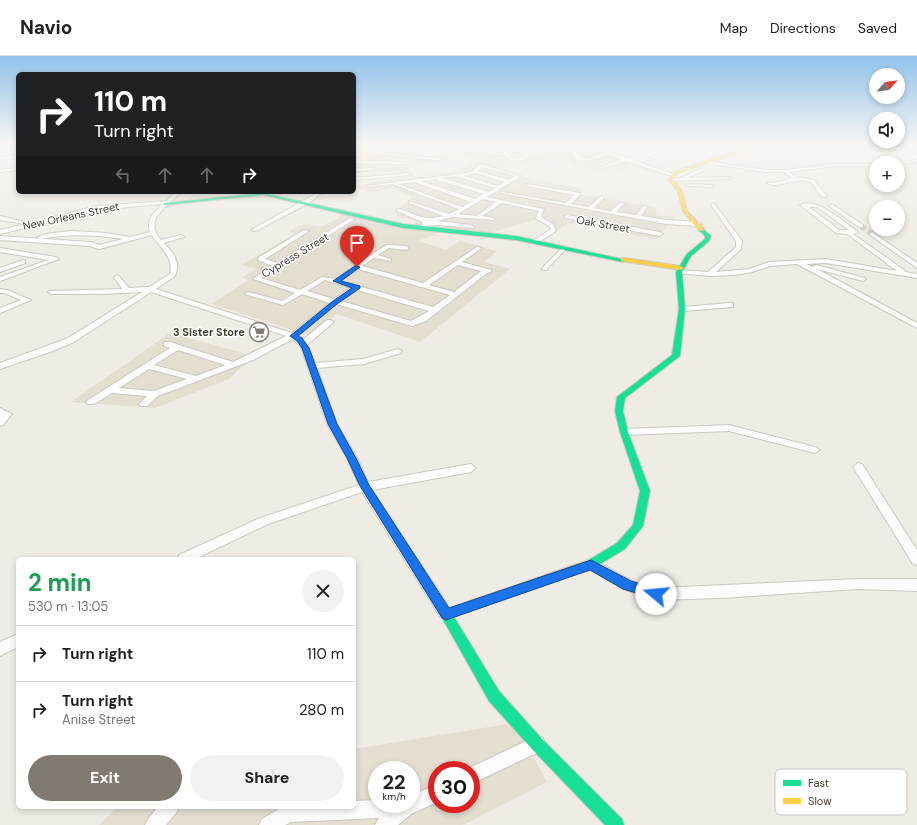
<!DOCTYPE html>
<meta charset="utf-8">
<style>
:root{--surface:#fff;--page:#f2f2f2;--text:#202124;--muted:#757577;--line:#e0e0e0;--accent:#807a70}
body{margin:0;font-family:"DM Sans",sans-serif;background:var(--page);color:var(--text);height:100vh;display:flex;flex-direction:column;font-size:15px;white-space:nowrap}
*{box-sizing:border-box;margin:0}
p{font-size:13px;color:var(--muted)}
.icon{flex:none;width:22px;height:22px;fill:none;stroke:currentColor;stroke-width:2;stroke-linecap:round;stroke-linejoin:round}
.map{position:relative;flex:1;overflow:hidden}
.side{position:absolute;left:16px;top:501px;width:340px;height:252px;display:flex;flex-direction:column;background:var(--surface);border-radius:6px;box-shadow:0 2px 6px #0003}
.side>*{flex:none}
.guide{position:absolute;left:16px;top:16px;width:340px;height:122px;border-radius:6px;box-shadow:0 2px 6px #0003;background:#202124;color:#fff;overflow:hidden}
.needle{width:26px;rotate:62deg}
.buttons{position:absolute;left:869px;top:12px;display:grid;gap:8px}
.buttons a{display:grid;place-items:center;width:36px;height:36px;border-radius:50%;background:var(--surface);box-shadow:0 2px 6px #0003;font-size:20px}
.speed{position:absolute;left:368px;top:705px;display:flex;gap:8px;font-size:20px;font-weight:700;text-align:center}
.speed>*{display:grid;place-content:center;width:52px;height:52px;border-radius:50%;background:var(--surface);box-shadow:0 2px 6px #0003;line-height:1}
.speed small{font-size:10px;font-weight:400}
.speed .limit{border:6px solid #d22;background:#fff;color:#111}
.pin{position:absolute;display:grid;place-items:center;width:34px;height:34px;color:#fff;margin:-41px -17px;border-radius:50% 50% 50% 0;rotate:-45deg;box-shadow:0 0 4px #0007}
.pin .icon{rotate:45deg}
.me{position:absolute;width:44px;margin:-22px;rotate:287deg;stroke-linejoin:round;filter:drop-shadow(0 0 3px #0008)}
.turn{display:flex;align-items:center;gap:14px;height:84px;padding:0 12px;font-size:18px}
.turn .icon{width:52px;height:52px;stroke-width:2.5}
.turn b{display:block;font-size:28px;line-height:34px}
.lanes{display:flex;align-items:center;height:38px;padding:0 12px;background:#0003;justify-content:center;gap:20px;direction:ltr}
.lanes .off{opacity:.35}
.round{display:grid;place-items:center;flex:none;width:42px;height:42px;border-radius:21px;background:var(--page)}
.summary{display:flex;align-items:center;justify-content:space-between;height:68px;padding:0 12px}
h1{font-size:24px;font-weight:700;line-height:30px;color:#1e9e55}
.cta{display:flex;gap:8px;margin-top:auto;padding:8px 12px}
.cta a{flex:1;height:46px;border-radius:24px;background:var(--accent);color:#fff;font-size:16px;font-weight:700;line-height:46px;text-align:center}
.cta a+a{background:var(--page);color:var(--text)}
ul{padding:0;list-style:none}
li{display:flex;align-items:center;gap:12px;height:56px;padding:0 12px;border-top:1px solid var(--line)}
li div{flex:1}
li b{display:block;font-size:15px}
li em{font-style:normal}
header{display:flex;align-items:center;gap:24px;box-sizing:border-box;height:56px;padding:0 20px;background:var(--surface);border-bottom:1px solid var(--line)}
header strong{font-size:19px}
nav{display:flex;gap:22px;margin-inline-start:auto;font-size:14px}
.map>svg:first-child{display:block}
</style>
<header>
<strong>Navio</strong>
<nav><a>Map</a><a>Directions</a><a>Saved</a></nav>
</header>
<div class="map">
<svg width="917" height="769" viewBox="0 0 917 769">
<rect width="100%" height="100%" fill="#efece5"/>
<g fill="#e4ded1" fill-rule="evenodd">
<path d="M367,88H646H611L606,95L670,116L666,120L632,110L620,115L612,112L602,116L576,110L559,101L510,109L501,112L523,120L522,121L584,133L579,138L655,151L657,160L673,161L680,170L668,168L657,183L568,167L558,175L535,164L485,178L415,169V164L397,160L396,155L413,141L390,132L372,137L354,132L372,126L458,115L480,103V101Z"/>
<path d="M354,92L375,94L374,95L455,102L412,109L405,116H365L354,118Z"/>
<path d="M344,158L407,173L439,176L418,185L446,194L460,185L497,195L484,206L510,213L420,286L337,258L311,280L211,248L249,224L242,221L256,213L241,209L296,177L289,175L303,168L321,171Z"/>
<path d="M170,277L251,299L247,306L229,323L155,352L71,346Z"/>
<path d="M508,668L529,692L547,726L463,769H99L117,751H354V693ZM377,714H411V748H377ZM437,714H471V748H437Z"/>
</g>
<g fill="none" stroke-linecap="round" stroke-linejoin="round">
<path stroke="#cdc9c1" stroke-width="5.5" stroke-dasharray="5.5 3" stroke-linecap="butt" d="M861,170L872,178"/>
<defs>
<g id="street">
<path d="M2,88H6L18,96V99Z"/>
<path d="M391,88L504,97L502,88L533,90L535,88H539C530,100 522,109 506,102L504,99L390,90ZM507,91L531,92C525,100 519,105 509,100Z"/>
<path d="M576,88H582L610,96L676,119L672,120L626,105L604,112V110L622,103L608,99L588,105L577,104L573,100L571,94ZM579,89L604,97L587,103L580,102L575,94Z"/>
<path d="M906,88L917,89V91L907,89Z"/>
<path d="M354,93L442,103L444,104L442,105L354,95Z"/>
<path d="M660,99L661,101L640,106L638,105Z"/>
<path d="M18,100V102L0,103V101Z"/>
<path d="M917,104V106L898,108L896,107Z"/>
<path d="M354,105L406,106L408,107L406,108L354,107Z"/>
<path d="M707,105L765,114H785L834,108H876V110H834L789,116L796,121L814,124L827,140L824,142C816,137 815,128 810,126C795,120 779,134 767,127L780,126L792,122L784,116H765L705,107Z"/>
<path d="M480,108L521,120L487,141L544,153L541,161L553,168L556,175L537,187H533V185L551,173L549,170L535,162L539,155L502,147L482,160L494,162V164L452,161L438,165L471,169L474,171L473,172L437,169L427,170L421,174L418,172L423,168L422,166L397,155V153H401C418,160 425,165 443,160L409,147V145L449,158L459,153L392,128L368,131L366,130L466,117L473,115ZM483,111L515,120L509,124L478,115ZM475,117L505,126L498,130L464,120ZM459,120V121L495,132L488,136L442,122ZM437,123V124L484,138L475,143L421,125ZM414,126L471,146L462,151L398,128ZM483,143L496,146L476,160L458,158Z"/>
<path d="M18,112V114L0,116V114Z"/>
<path d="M372,112L374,114L354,115V113Z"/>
<path d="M702,112L704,114L687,122L729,121L731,122L729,123L671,125L669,124L681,122Z"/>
<path d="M409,117L411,119L354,124V122Z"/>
<path d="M526,128L580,137V139L571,148L589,151L601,140L604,142L594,152L611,155L621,146L624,148L616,156L636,159L644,149L647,151L641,160L666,164L698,166L701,168L698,170L666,168L500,137L502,136L566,147L574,139L528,130Z"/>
<path d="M688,128L712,129L714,130L712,131L686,130Z"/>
<path d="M176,136H181C167,151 143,163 161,184L181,179L184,181L164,187C174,197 181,207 175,220L156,233L292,277L330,247L302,238L283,249L244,238L248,236L282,245L295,237L253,223L273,210L258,204V202L304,174L309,175L265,203L277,207L350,162L355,163L261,222L300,234L322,221L335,223L386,189L406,190L409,192L406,194L389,192L378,199L391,203V205L374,202L362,210L423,227L477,191L482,192L462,206L491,214V216L487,217L426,265L412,270L336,248L298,280L304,283L327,264H330L334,266L307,289L315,307L363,303L398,293L402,295L401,297L364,308L317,312L337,368L357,402L368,426L471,408L476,412L471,416L372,434L451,554L453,558L451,562L446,564L441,562L362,436L268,468L195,503H177L179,499L260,462L359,429L347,402L327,368L301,291L293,283L253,304L158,340L147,350H141L139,348L147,340L112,337L94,348H88L86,346L88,344L170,292L164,290V286H170L233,306L286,280L151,236L74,286L53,295L0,313V307L68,282L142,236L101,238H51L48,236L49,235L122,233L114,221L117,219L119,220L129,232L149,231L170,218C174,200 160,193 152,179L99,193L90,190L0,184V180L91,186L99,189L123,183C95,179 68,177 40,183L37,181L51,177L73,175L106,177L130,181L150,176C146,164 154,156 162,148L96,154L0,178V174L25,168L0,164V160L31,167L96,150L166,145ZM458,209L481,215L454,236L429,229ZM358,213L450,239L433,251L341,225ZM325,224L351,232L334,243L307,235ZM357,234L429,255L411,265L341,245ZM178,294L225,309L196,320L154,309ZM149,313L187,323L154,335L119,332Z"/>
<path d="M319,136H324L307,148L256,175L251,174Z"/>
<path d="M714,147L742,185L741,193L716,216L749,213L769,206L826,203L897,215L847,178L836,177L800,149C816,140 844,166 857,175V177L853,178L904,214L905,216L917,218V222L826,207L806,208L813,211L816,209L865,222L866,223L863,225L817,213L917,267V272L797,208L770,210L752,216L736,219L710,220L677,217V215L679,214L708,216L736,191V185L711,149ZM809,151H817L849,174H839Z"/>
<path d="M832,148L863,169V171H859L830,151L829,150Z"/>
<path d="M567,159L660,176L663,178L660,180L565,162V160Z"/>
<path d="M872,176L917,207V212L870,179L869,178Z"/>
<path d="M564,190L567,192L566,193L546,214H542V212Z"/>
<path d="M0,192L56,201L59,203L0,225V221L48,204L0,196Z"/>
<path d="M23,204L25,205V207L0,216V212Z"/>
<path d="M0,233L7,234L31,244L0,257V252L21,244L4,237H0Z"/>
<path d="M730,247H733V251L682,255L678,253L682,251Z"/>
<path d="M0,352L12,358L3,369L0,370Z"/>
<path d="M729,369L815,391L820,394L815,397L729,375L624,379L619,376L624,373Z"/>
<path d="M858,407L862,408L917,494V509L913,508L853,411Z"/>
<path d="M591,503L632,525L656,532L858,523H917V535L858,533L722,542L656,544L623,533L587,512L585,508L587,504Z"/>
<path d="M18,578V591L0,600V586Z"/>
<path d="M537,680L543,682L545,688L543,694L471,728V714H465Z"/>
<path d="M437,728V746L411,758L398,769H375L379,762L291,766L285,769H259L262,763L282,751H354V745L377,744V748H411V740Z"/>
<path d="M158,751H179L176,757L166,769H145L148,763Z"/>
</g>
<g id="fast">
<path d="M263,137L403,168L516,180L626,204L623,206L516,184L403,172L263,139L165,149L163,148L165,147Z"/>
<path d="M702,172L711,180L709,185L691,200L682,216L685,253L680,300L625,342L623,355L628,376L650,435L643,470L625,493L595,511L583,516L579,514L577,511L579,508L587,505L617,487L633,469L640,435L620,376L615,355L617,341L672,299L679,253L676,216L687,198L705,183V180L699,174Z"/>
<path d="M453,551L457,552L459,556L457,560L454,561L499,635L542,683L622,763L624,769H605L532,693L489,645L440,558L442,554Z"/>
</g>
<g id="slow">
<path d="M750,88H754L747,94L677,117L673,124L682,135L687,155L705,174L700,175L683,155L678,135L669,124L673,116L745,92Z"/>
<path d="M623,202L681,210L684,212L681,214L621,205V203Z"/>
<path d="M583,506L587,508L589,511L587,514L453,561L449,560L447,556L449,552L453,551Z"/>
</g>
</defs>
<use href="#street" stroke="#cbc8c1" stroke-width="2"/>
<use href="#fast" stroke="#cfc9bb" stroke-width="2"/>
<use href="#slow" stroke="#cfc9bb" stroke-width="2"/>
<use href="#street" fill="#fdfcfb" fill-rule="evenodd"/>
<use href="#fast" fill="#16e098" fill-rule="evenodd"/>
<use href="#slow" fill="#ffcf43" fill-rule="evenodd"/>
</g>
<linearGradient id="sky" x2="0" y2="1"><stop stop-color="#91c2ec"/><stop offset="0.45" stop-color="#f8f6f3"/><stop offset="1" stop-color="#f8f6f3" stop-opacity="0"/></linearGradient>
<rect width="917" height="195" fill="url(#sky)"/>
<path fill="#1a73e8" stroke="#114b97" d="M355,210L360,211L341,225L360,230V232L337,248L298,280L302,282L309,292L337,368L356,402L369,429L449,552L591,504L631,525L660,534L662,538L660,541L656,543L623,533L590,514L446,564L442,562L360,430L347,402L328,368L302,292L297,285L290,280L333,245L352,232L333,225Z"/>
<defs>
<symbol id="supermarket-ring" viewBox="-11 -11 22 22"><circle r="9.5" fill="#fff" stroke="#807a70" stroke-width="1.5"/><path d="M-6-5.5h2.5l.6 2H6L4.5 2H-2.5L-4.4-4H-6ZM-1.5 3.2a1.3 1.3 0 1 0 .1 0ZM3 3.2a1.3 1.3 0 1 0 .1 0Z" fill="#807a70"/></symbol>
</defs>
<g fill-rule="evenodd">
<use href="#supermarket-ring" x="248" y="265" width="22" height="22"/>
</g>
<g text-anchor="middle" stroke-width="3" stroke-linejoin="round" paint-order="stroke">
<g font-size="11" fill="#443d31" stroke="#fff">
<text transform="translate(71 160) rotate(-12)" y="4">New Orleans Street</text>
<text transform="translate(603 168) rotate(10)" y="4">Oak Street</text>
<text transform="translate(295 199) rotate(-31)" y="4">Cypress Street</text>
</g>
<g font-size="11" font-weight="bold" fill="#443d31" stroke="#fff" text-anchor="end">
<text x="245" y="280">3 Sister Store</text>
</g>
</g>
<rect x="775" y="713" width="132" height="46" rx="6" fill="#fff" stroke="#c7c5c1" stroke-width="1"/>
<rect x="783" y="724" width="18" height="6" fill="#16e098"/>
<rect x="783" y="742" width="18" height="6" fill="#ffcf43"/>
<g font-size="11" fill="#443d31">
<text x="808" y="731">Fast</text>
<text x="808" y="749">Slow</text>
</g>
</svg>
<div class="buttons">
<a><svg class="needle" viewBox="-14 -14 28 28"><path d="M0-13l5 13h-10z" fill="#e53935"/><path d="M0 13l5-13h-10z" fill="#757577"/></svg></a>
<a><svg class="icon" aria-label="sound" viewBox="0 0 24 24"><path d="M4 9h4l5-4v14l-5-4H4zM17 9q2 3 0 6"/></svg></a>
<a>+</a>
<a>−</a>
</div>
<div class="speed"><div>22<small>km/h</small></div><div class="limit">30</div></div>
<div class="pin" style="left:357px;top:211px;background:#d93025"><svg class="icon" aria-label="arrive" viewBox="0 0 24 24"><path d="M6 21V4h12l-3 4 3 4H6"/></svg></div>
<svg class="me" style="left:656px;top:538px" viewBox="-20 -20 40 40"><circle r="19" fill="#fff"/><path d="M0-13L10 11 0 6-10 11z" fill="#1a73e8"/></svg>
<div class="guide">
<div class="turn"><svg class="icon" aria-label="right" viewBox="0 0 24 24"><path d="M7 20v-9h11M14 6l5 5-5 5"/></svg><div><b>110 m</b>Turn right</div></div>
<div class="lanes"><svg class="icon off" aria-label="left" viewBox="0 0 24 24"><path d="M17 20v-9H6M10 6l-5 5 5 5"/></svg><svg class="icon off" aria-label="ahead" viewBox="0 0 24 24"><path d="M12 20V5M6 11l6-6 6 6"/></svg><svg class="icon off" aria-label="ahead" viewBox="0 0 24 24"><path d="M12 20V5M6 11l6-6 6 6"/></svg><svg class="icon" aria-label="right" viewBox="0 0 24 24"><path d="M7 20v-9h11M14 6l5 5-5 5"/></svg></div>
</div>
<section class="side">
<div class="summary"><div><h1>2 min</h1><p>530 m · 13:05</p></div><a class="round"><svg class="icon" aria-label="close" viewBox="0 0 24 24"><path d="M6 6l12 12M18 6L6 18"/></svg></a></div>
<ul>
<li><svg class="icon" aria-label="right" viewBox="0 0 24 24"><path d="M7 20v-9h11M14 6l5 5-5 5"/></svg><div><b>Turn right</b></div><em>110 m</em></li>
<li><svg class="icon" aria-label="right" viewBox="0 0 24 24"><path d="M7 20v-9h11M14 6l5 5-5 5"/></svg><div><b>Turn right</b><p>Anise Street</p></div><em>280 m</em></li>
</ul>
<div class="cta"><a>Exit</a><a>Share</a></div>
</section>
</div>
